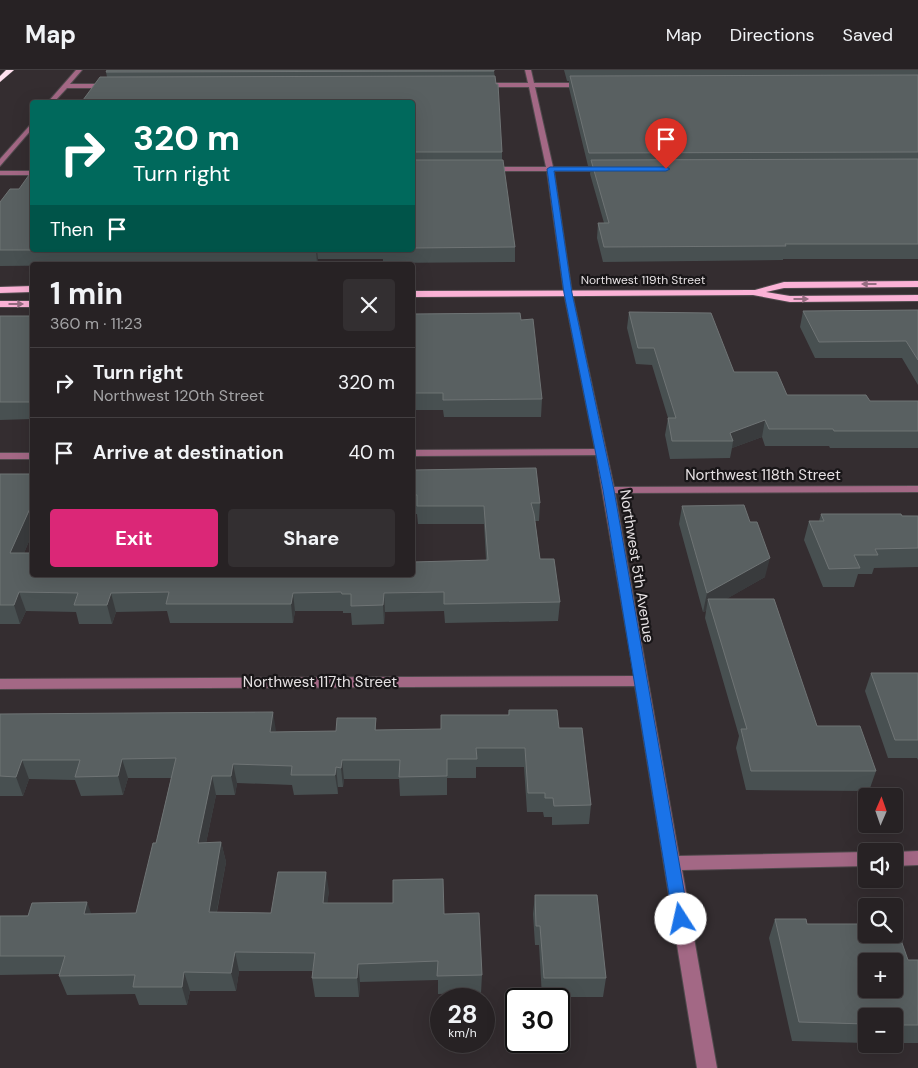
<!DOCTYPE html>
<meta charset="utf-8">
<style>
:root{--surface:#272224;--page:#332f31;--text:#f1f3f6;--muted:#a4a4a6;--line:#433f41;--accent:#db2777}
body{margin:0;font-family:"DM Sans",sans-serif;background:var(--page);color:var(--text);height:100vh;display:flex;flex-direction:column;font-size:19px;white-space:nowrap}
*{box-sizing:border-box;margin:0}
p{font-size:16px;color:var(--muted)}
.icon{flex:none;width:28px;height:28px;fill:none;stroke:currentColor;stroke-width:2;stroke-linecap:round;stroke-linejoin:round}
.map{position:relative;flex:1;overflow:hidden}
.side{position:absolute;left:30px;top:192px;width:385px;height:315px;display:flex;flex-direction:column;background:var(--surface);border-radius:5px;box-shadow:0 5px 20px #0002,0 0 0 1px var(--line)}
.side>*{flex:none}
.guide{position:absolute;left:30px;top:30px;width:385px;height:152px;border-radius:5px;box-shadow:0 5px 20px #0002,0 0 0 1px var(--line);background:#00695c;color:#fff;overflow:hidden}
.needle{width:32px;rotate:2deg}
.tools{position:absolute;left:858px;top:718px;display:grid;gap:10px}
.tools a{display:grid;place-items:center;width:45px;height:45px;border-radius:5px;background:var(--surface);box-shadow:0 5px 20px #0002,0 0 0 1px var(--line);font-size:25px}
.speed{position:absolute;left:430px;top:918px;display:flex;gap:10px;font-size:25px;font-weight:700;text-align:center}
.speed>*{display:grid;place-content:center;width:65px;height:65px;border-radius:50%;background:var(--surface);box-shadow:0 5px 20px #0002,0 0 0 1px var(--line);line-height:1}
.speed small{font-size:12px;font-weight:400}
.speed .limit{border:2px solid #111;border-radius:8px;background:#fff;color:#111}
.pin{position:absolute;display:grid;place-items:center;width:42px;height:42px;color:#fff;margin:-51px -21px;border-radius:50% 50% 50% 0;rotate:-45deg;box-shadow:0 0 5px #0007}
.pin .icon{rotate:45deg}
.me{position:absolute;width:55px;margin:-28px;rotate:350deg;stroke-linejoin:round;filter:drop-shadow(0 0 4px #0008)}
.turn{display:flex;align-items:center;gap:18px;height:105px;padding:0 20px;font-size:22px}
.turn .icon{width:65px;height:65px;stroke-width:2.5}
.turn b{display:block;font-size:35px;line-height:42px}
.then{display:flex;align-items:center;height:48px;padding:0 20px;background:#0003;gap:10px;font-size:19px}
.round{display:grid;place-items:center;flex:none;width:52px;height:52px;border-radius:5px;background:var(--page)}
.headline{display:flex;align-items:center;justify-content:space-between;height:85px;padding:0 20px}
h1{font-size:30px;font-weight:700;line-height:38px}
.primary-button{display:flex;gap:10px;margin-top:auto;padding:10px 20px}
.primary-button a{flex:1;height:58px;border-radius:5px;background:var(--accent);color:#fff;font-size:20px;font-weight:700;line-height:58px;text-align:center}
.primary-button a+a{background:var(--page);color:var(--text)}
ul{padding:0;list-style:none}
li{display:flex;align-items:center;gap:15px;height:70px;padding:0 20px;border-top:1px solid var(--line)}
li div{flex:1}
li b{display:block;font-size:19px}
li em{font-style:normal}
header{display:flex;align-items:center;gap:30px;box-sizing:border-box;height:70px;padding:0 25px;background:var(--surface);border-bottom:1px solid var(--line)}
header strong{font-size:24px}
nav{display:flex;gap:28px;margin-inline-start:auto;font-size:18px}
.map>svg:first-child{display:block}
</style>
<header>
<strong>Map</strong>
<nav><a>Map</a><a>Directions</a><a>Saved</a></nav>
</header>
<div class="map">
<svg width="918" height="998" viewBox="0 0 918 998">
<rect width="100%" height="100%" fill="#342d30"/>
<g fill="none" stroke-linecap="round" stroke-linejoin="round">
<defs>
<g id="minor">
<path d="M76,0H82L70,14H111L114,16L111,18H67L54,32H48Z"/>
<path d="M525,0H531L534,13H586L589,15L586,17H535L553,97H608L612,99L608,101H554L572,223L614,417L918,416V422L615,423L679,786L866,782V796L682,800L717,998H697L635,616L0,619V609L634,606L596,385L412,386V380L595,379L564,223L547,101H488L484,99L488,97H546L529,17H481L478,15L481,13H528Z"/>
<path d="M32,53V59L0,96V89Z"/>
<rect x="0" y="101" width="32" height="4"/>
<rect x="0" y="383" width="32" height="6"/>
<path d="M918,781V795L894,796V782Z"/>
</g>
<g id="major">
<path d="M918,211V217L784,218L766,222L790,226L918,225V231L790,232L753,225L412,227V221L755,220L784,212Z"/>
<path d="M32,216V222L0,223V217Z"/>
<rect x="0" y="231" width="32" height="6"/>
</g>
<path id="highway" d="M6,0H14L0,12V6Z"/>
</defs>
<use href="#minor" stroke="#504a4d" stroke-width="2"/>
<use href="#major" stroke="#504a4d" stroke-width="2"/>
<use href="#highway" stroke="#504a4d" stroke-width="1"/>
<use href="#minor" fill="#a36885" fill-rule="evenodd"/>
<use href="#major" fill="#fbb2d6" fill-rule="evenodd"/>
<use href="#highway" fill="#ffe1ef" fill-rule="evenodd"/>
</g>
<g fill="#485051">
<path d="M494,0L502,82V90L515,177V192L383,193V189H318L317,193L0,196V132L19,119L32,180H412V32H84L83,30L107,7L106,2Z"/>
<path d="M564,0H918V189H783V190L603,192L597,168L598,153H604L590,104L591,96H588L569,18V11H567Z"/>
<path d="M918,240V315L902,288H815L800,257L803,241Z"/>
<path d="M629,242L734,302L787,325L870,331H918V378H830L829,376H765L762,367L732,378L730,388L670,389L665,365L668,348L652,295L636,294L627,258Z"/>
<path d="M412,244L521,250L542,329L541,347H444L443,340H412Z"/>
<path d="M0,246H32V349L0,350Z"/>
<path d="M412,400L540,433L539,451H535L540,489L560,532L558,551L445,553L444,541L385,542L384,554L352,555L351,543H343V541H295L293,553H170L167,541L116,542L112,554H79L76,542L26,541L20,554H0V404H32V464L24,483L32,505H412L486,490L484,454H418L417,444H412Z"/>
<path d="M682,436L765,507L726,529L817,656L876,701L869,721L746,720L736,678L739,666L705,548L706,541L703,542L679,454Z"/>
<path d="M821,444L918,446V497L874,498L872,504H858L854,517H823L804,470L809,451H819Z"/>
<path d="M871,603H918V690L917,688H888L865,621Z"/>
<path d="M509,640L559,658L591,735L589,754L552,755V747H544L543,742H527L524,697H476V708H447V725L400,726L399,709H344L343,717H338V724L294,725L292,715L237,713L235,725H216L206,773L221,772L226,792L217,842L271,843L329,821L327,833L444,844L482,905L481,923L438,924V910L360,912L359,927H315L312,908L313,901H239L236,921H190L187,935H139L135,924L67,925L59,906L60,904L0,905V846L136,843L156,773L171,708H128L123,725L81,726L75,710L29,709L23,726H0V644L276,662L336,661L376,648V660L441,659L508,645Z"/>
<path d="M535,825L606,908L603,927H542L539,875H535L533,844Z"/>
<path d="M775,849L807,854L908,890H918V973H894V946H866V973L792,971L769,868Z"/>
</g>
<g fill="#393b3d">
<path d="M316,180H317L318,189L317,193Z"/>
<path d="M765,350L762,367L732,378L733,371L730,363Z"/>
<path d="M32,434V464L16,502L10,483Z"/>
<path d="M770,488L765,507L711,538L708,529L706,541L703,542L707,523Z"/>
<path d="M19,522L26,541L20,554L14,535Z"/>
<path d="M111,523L116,542L112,554L107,535Z"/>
<path d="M293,523L295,541L293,553L291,534Z"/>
<path d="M384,523L385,542L384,554L383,535Z"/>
<path d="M273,642L276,661L270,662Z"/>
<path d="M122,689L128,708L123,725L118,706Z"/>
<path d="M22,690L29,709L23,726L16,707Z"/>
<path d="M342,690L344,709L343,717L341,698Z"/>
<path d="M233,694L237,713L235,725L231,706Z"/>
<path d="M336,697L338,717V724L335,705Z"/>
<path d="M212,706L216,725L202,792L198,773Z"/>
<path d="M221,772L226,792L213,861L209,842Z"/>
<path d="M326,802L329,821L325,852L323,833Z"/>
<path d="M87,832L94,851L84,844Z"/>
<path d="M235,882L239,901L236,921L231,903Z"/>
<path d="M358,894L360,912L359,927L357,908Z"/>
<path d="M184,902L190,921L187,935L182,917Z"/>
</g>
<g fill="#596061" stroke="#6f7475" fill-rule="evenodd">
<path d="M107,0H494V1L106,2Z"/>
<path d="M918,5V82L589,83L570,6Z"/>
<path d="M495,6L496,14H498L502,82H412V32H312V31L247,30L246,32H148L149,30H83L100,7Z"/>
<path d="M918,89V174H785L786,176L604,177L598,153H609L591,90Z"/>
<path d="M412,90H503L515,177L412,178Z"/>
<path d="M29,105H32V180H0V132L10,119H19Z"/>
<path d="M918,240V290L906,271L819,272L803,241Z"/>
<path d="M629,242L711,243L734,302H777L787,325H866L870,331H918V361H834L833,359H769L765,350L730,363L733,371H672L668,348H676L654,278H638Z"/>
<path d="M520,243L521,250L533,249L542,329L443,330V323H412V244Z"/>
<rect x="0" y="246" width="32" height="86"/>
<path d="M536,398L540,433H531L534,444L540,489H554L560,532L444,534V522L384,523L383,535L351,536V524H342L341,522L293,523L291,534H166L169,522L111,523L107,535H74L78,523L19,522L14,535H0V404H32V434L10,483H32V505H412V492L488,490L484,436H417V425H412V400Z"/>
<path d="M744,435L750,452H757L770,488L707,523L682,436Z"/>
<path d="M821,444H901L902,446H918V478L875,479L878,485H854L860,498L829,499L809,451H824Z"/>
<path d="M708,529H774L817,656H860L876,701H751L741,659H747Z"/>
<path d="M871,603H918V670H895Z"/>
<path d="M509,640H557L559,658H582L591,735L554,736L553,728H545V723H528L525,678H476L477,689H447V706L399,707L400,690H342L341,698L336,697L335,705H291L292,696L233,694L231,706H212L198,773L221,772L209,842L271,843L278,802H326L323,833H393V810L443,809L444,844L479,843L482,905L437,906L438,891L358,894L357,908H312L315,883L235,882L231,903L184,902L182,917H133L135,905L59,906L65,886H0V846H28L32,833L87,832L84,844L136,843L153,773H156L176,688L122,689L118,706L75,707L80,690H22L16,707L0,706V644L273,642L270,662L336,661L337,648H376L375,660L441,659V645H509Z"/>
<path d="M535,825H597L606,908H544L540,856H536Z"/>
<path d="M775,849H806L807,854H866V864H894V853H895L908,890H918V955H894V946H866V954L799,952ZM866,891H894V919H866Z"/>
</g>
<defs><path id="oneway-solid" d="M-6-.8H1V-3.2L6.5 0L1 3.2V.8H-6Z" transform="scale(1.25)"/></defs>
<g fill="#956c80">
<use href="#oneway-solid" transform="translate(869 214) rotate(180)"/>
<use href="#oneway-solid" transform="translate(801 229)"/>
<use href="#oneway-solid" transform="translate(16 234)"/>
</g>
<path fill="#1a73e8" stroke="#114b97" d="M550,97H666L670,99L666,101H554L572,223L614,420L689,849L687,853L681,855L676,853L673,849L603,420L564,223L547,99Z"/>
<g text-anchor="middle" stroke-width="4.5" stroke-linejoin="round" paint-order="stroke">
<g font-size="12" fill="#e6e1e3" stroke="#191618">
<text x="643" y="214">Northwest 119th Street</text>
</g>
<g font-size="15" fill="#e6e1e3" stroke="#191618">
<text x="763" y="410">Northwest 118th Street</text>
<text transform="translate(637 496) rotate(81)" y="5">Northwest 5th Avenue</text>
<text x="320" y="617">Northwest 117th Street</text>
</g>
</g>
</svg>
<div class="tools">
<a><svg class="needle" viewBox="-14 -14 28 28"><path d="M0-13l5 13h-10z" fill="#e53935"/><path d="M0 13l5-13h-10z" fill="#a4a4a6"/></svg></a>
<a><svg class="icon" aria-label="sound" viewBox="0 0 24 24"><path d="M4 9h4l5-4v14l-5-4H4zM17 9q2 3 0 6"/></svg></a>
<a><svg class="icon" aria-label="search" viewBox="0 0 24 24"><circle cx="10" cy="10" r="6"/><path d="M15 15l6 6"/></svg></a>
<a>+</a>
<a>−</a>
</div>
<div class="speed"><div>28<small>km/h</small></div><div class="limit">30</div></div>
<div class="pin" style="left:666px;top:99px;background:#d93025"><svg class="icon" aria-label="arrive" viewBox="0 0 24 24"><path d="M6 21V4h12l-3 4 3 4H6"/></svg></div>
<svg class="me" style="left:681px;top:849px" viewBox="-20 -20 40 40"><circle r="19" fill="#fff"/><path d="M0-13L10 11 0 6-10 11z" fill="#1a73e8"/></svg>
<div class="guide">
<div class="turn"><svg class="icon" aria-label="right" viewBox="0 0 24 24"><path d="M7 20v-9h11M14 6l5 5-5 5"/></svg><div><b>320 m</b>Turn right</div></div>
<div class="then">Then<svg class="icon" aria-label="arrive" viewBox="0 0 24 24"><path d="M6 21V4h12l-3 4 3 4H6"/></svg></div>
</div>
<section class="side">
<div class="headline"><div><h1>1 min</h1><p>360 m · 11:23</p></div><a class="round"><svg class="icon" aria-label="close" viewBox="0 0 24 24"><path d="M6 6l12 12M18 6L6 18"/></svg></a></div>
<ul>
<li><svg class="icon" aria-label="right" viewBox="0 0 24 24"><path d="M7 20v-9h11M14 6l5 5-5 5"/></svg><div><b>Turn right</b><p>Northwest 120th Street</p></div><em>320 m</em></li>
<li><svg class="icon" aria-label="arrive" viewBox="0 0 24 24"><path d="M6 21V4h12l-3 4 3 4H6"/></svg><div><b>Arrive at destination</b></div><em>40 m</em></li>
</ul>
<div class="primary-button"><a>Exit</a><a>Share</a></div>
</section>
</div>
